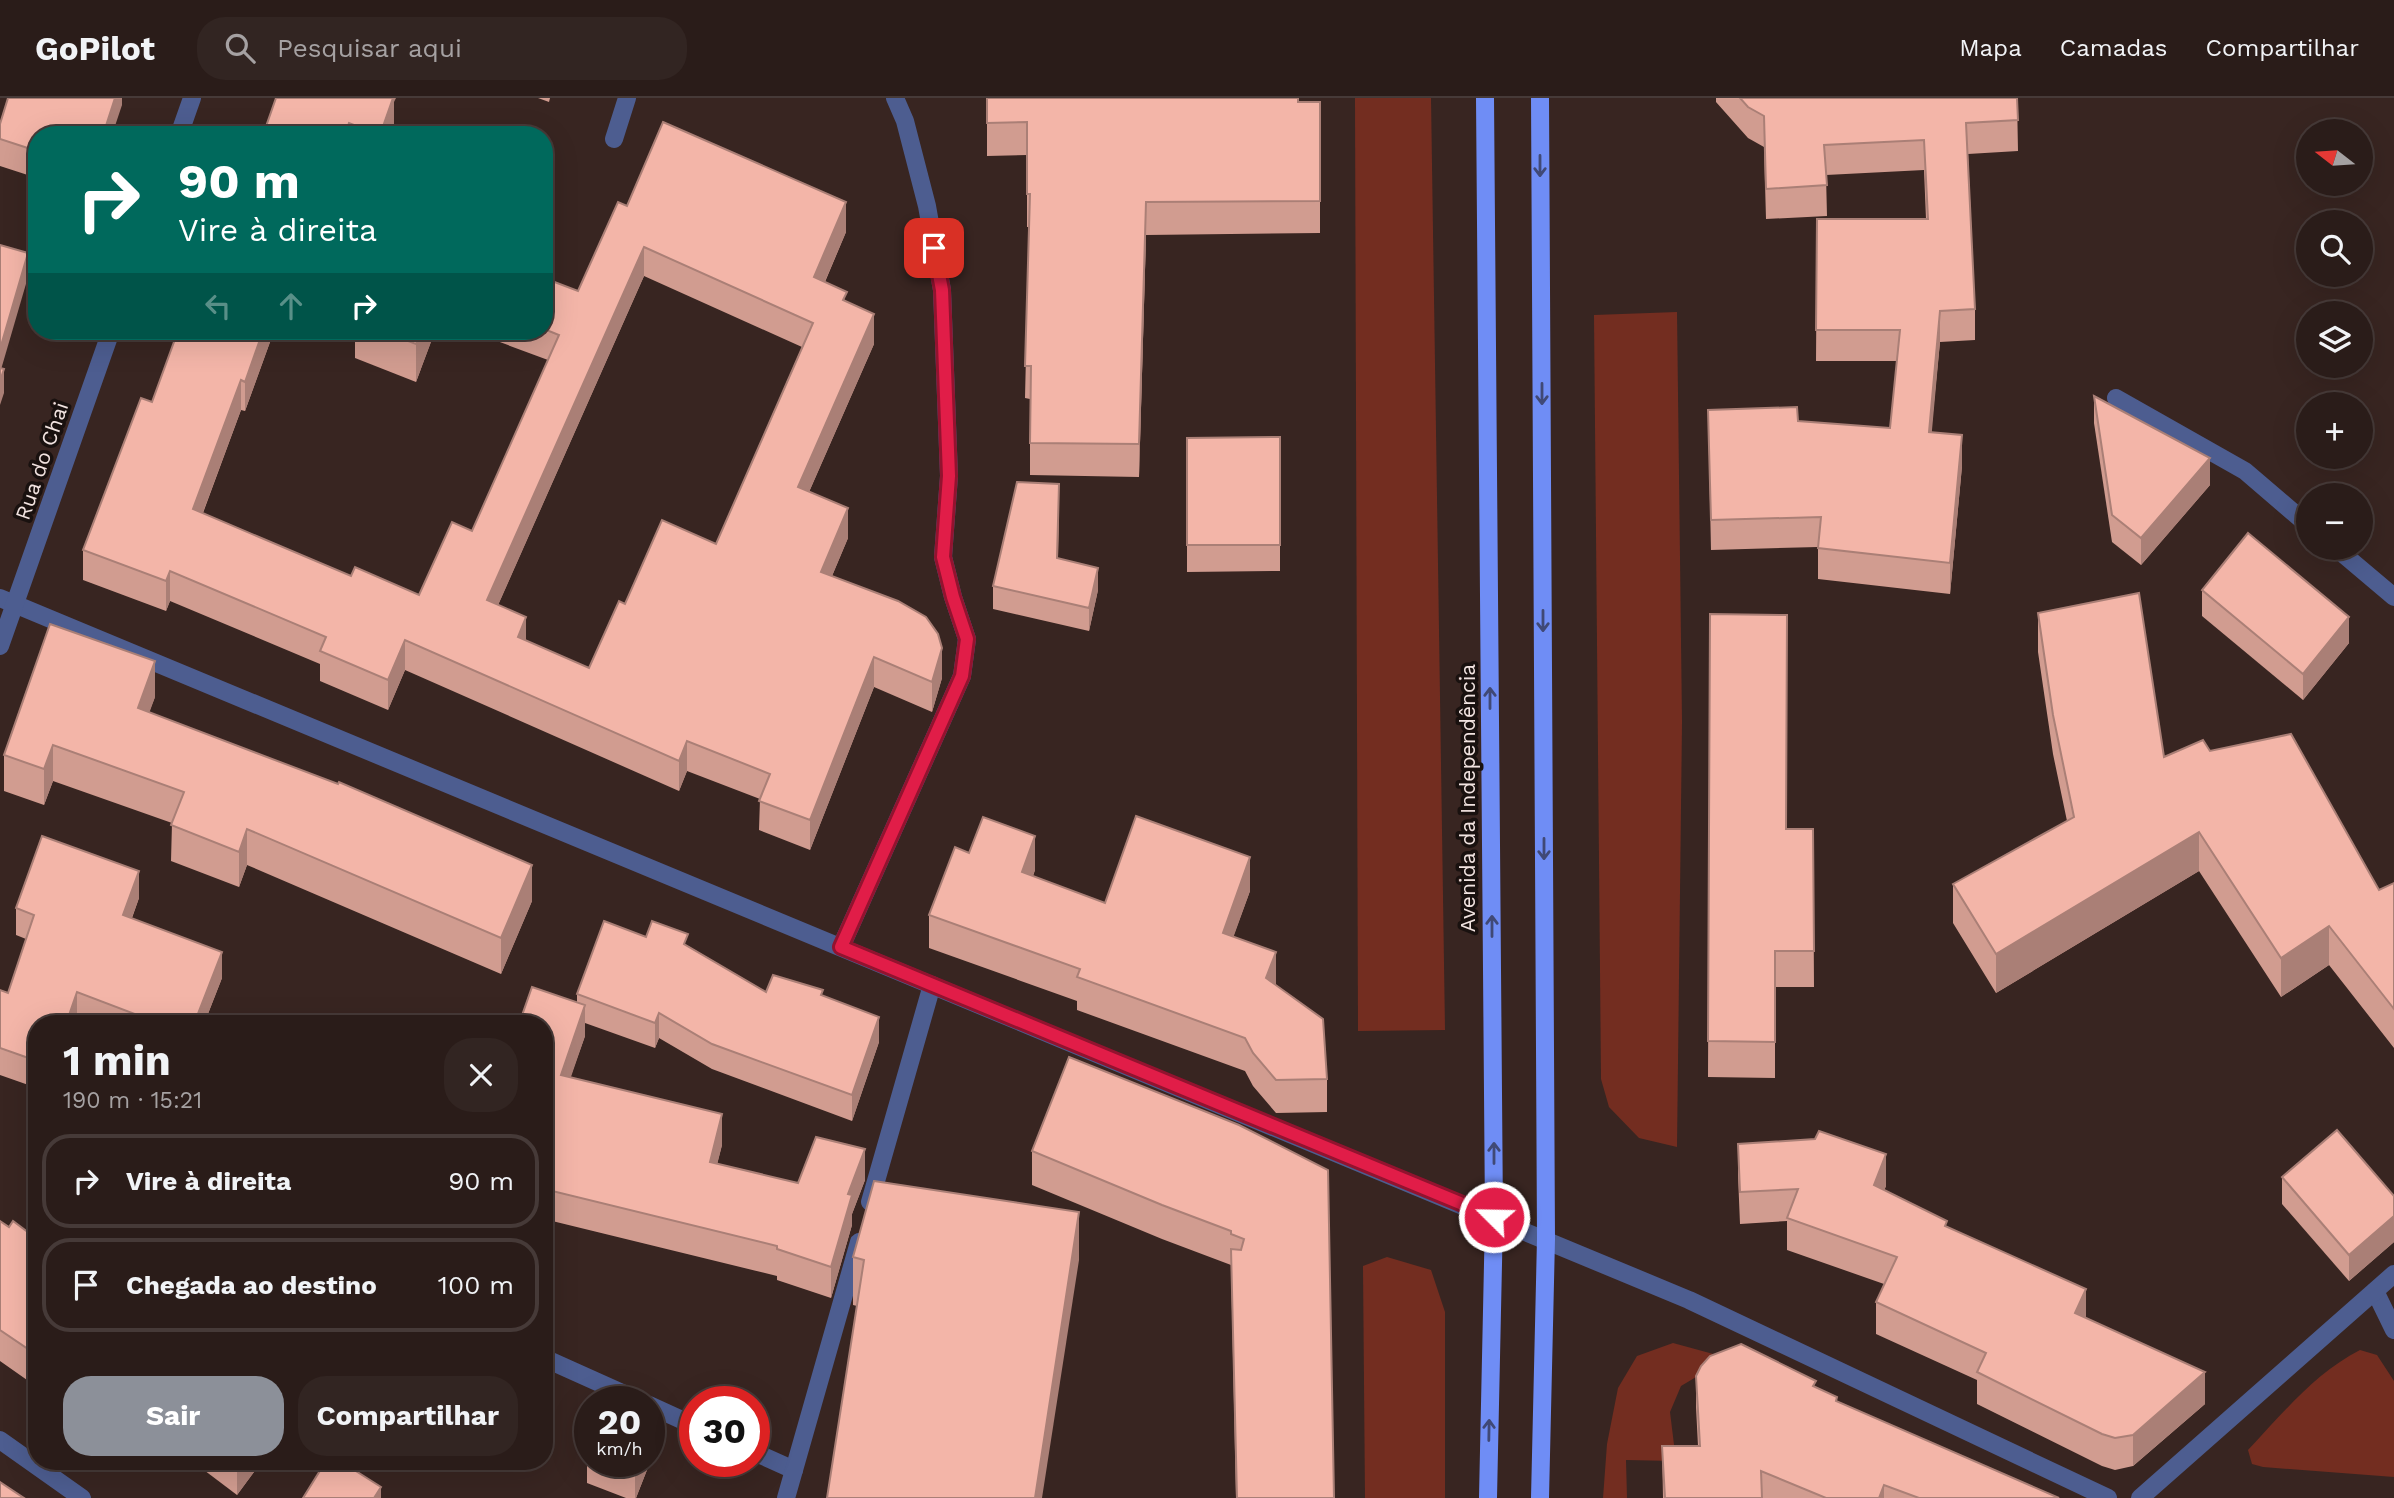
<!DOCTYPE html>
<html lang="pt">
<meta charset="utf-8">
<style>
:root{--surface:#2a1c19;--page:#322522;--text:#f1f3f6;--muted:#a5a1a2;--line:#463a38;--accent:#8c9099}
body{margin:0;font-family:"Work Sans",sans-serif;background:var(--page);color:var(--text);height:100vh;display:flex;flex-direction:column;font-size:26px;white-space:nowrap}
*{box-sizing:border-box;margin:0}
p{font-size:23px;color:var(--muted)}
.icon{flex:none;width:38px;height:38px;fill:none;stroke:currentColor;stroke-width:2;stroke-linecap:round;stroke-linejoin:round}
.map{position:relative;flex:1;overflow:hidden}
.drawer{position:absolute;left:28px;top:917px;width:525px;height:455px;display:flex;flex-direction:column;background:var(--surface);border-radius:28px;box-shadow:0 7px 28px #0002,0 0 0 2px var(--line)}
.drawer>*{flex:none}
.top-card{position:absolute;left:28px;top:28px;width:525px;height:214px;border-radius:28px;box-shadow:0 7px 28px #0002,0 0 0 2px var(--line);background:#00695c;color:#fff;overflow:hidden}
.needle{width:46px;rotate:287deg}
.controls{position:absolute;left:2296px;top:21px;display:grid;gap:14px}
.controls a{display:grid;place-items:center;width:77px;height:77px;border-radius:50%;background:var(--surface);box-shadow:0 7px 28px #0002,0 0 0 2px var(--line);font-size:35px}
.speed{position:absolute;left:574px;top:1288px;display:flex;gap:14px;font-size:35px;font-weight:700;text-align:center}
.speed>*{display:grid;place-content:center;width:91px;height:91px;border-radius:50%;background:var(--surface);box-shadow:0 7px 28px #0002,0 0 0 2px var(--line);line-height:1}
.speed small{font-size:18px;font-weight:400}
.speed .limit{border:10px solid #d22;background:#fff;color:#111}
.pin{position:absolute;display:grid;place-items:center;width:60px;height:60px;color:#fff;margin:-30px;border-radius:14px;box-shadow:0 4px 10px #0006}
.me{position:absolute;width:77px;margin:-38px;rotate:293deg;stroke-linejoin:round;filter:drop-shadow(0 0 5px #0008)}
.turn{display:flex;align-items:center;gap:24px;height:147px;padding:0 35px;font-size:32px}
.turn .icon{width:91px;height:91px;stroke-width:2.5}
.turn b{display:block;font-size:49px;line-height:60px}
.lanes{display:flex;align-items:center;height:66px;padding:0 35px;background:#0003;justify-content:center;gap:35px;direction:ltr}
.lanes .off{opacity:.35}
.round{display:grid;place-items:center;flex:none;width:74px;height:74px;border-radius:28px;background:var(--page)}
.head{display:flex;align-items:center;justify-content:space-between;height:119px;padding:0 35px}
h1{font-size:42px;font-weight:700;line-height:52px}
.button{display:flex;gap:14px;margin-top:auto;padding:14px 35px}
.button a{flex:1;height:80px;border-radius:28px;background:var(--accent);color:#fff;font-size:28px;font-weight:700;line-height:80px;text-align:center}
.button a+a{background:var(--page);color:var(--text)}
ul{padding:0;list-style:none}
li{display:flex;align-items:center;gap:21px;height:94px;margin:0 14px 10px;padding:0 21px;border:4px solid var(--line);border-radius:28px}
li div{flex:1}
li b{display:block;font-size:26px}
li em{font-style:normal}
header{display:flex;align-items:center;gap:42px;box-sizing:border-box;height:98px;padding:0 35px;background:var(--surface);border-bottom:2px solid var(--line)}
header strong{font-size:33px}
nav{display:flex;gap:38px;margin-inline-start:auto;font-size:24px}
.search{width:490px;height:63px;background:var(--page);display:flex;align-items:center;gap:18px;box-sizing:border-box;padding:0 24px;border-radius:28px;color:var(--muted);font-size:26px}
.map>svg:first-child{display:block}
</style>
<header>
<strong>GoPilot</strong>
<div class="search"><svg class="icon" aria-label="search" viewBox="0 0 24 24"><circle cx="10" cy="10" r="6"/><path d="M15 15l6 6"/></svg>Pesquisar aqui</div>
<nav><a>Mapa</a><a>Camadas</a><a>Compartilhar</a></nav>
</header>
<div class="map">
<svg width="2394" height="1400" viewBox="0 0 2394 1400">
<rect width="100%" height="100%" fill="#382521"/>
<g fill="#732d20">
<path d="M1355,0H1431L1445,932L1358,933Z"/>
<path d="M1677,214L1682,624L1677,1049L1639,1040L1609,1009L1601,981L1594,217Z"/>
<path d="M1387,1159L1431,1172L1445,1214V1400H1365L1363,1168Z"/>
<path d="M1673,1245L1728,1260L1681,1288L1670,1314L1676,1363L1626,1362L1627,1400H1603L1607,1346L1618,1290L1637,1258Z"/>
<path d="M2360,1252L2377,1257L2394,1283V1379L2263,1369L2252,1366L2248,1352C2283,1315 2315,1275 2360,1252Z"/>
</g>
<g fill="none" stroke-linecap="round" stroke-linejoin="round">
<g stroke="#4d5d90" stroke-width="18">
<path d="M179,37L192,0"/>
<path d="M614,41L627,0"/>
<path d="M2116,300L2245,373L2308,427"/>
<path d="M2336,450L2394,499"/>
<path d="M0,500L1689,1202L2108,1400"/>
<path d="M0,548L111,233"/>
<path d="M841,849L962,578L967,541L953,499L943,459L949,378L942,192L927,108L905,23L895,0"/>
<path d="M870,1104L932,887"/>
<path d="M2375,1193L2394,1232"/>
<path d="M544,1260L642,1304"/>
<path d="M649,1307L695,1328"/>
<path d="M0,1342L82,1400"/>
<path d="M754,1354L794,1372"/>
<path d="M786,1400L859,1144"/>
<path d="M2140,1400L2394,1176"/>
</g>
<g stroke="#6f8df5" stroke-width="18">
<path d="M1485,0L1494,1119L1488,1400"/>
<path d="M1540,0L1546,1141L1540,1400"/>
</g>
</g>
<g fill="#d19c90" fill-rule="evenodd">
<path d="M122,0V7L37,37V80L0,68V26Z"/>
<path d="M538,0H550L549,4Z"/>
<path d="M987,0L1320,4V135L1146,137L1139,379L1030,377V301L1025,300L1029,129H1027V57L987,58Z"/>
<path d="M1716,0H2017L2018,53L1968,56L1975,211V242L1940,244L1931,334L1962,368L1950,496L1818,481V449L1711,452L1708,312L1798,323L1890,330L1897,263H1816L1817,121H1926L1924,72L1826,77L1827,118L1766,121L1764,49L1748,40L1716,4Z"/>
<path d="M394,4V27L391,37H263Z"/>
<path d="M627,108L846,134L825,184L847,204L874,246L809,394L848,440L832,478L942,580L932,614L874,589L810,752L759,732L760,701L687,673L679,693L405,572L388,612L320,583V566L170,503L166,513L83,482V452L152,304L274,233L245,313L241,312L203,415L351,478L419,497L472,433L548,262L470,233H544V180L578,193ZM644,178L802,249L716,446L625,506L589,570L526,543L498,507Z"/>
<path d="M355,233H435L416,284L355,260Z"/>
<path d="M2094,298L2210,387L2141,467L2112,444L2094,325Z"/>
<path d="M1280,339V473L1187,474V340Z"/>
<path d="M1059,409L1058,460L1098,492L1089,533L993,511V488Z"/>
<path d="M2202,492L2349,545L2303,602L2202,518Z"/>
<path d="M2038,515L2164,659L2210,653L2379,792L2394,785V950L2329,867L2281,899L2199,773L1996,895L1953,825V786L2067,723L2053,656L2038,554Z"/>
<path d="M1710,516L1786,731H1813L1814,889H1775V980L1708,979Z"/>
<path d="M155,599L149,614L532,803L501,876L247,767L239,789L171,763L172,725L53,683L44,707L4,693V657Z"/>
<path d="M969,755L1035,772L1033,778L1105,805L1250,793L1233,839L1276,887L1327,981V1014L1276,1015L1253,988L1245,973L1077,912V903L929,850V817Z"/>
<path d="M139,800L132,820L222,880L204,926H90L77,921L75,926H37V990L0,977V892L8,895L26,841L16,837V810Z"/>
<path d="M646,839L688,848L766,894L823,898L879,944L852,1023L712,971L659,940L655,950L585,925V938L570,980L722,1047L717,1066L798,1085L865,1082L852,1116V1127L831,1200L777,1182V1178L544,1121V926L577,904V896Z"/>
<path d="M1239,1027L1334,1400H1236L1231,1167L1162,1141L1032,1087V1053Z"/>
<path d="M1738,1046L1886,1088L1884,1092L1947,1129L2086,1220L2205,1306L2133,1368L2115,1372L2102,1368L1977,1306V1282L1876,1236V1204L1884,1186L1787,1152V1123L1740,1126L1738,1077Z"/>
<path d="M2282,1079L2394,1098V1144L2349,1183L2282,1106Z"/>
<path d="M0,1123L9,1129L37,1141V1289L0,1263Z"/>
<path d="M853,1159L1079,1162L857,1208L853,1207Z"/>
<path d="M1696,1278L1816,1290L1837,1304L2059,1400H1663L1662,1348H1698L1696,1309Z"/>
<path d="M590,1352V1363H649L654,1354L636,1400H626L587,1385V1358Z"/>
<path d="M192,1363H262L237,1397Z"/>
</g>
<g fill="#aa7f76">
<path d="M115,0H122V7L112,37H103Z"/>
<path d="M387,0H396L394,4V27L391,37H380Z"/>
<path d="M349,25V37H345Z"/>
<path d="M846,104V134L814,209V179Z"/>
<path d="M1146,104V137L1139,379V346Z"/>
<path d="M644,149V178L487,532V502Z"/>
<path d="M28,155V179L0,275V251Z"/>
<path d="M1940,213V244L1929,365V334Z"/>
<path d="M874,216V246L798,419V389Z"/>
<path d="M263,233H274L245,313V284Z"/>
<path d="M421,233H435L416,284V246Z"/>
<path d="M4,271V295L0,307V283Z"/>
<path d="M241,282V312L193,441V411Z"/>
<path d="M1962,337V368L1950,496V465Z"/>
<path d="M2210,360V387L2141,467V440Z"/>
<path d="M1059,386V409L1057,483V460Z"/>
<path d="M848,410V440L821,504V474Z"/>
<path d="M1098,470V492L1089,533V510Z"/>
<path d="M170,473V503L166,513V483Z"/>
<path d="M526,519V549L518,539Z"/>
<path d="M2349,519V545L2303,602V576Z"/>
<path d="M405,542V572L388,612V582Z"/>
<path d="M942,550V580L932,614V584Z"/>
<path d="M874,559V589L810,752V722Z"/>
<path d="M155,563V599L138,646V610Z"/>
<path d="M687,643V673L679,693V663Z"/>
<path d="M53,647V683L44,707V671Z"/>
<path d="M247,731V767L239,789V754Z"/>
<path d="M2199,734V773L1996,895V856Z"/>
<path d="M1035,738V772L1022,807V774Z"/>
<path d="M1250,759V793L1223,868V835Z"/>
<path d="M532,767V803L501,876V840Z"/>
<path d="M139,773V800L123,844V817Z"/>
<path d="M2329,828V867L2281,899V860Z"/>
<path d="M222,854V880L204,926H194Z"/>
<path d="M1276,854V887L1266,880Z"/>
<path d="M77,894V921L75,926H66Z"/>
<path d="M585,907V938L561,1008V977Z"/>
<path d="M659,915V940L655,950V925Z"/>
<path d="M879,919V944L852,1023V997Z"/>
<path d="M722,1016V1047L710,1095V1064Z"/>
<path d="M865,1051V1082L852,1116V1127L831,1200V1169L848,1096Z"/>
<path d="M1886,1056V1088L1874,1119V1087Z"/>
<path d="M1079,1114V1162L1042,1400H1035Z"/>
<path d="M2394,1118V1144L2349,1183V1157Z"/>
<path d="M2086,1191V1223L2075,1215Z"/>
<path d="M2205,1274V1306L2133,1368V1337Z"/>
<path d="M654,1327V1354L636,1400H635V1377L640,1363H649V1340Z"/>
<path d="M238,1363H262L237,1397V1366Z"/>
<path d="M1884,1387V1400H1879Z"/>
<path d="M381,1389V1400H374Z"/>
</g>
<g fill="#f3b5a8" stroke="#aa7f76" stroke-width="2" fill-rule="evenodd">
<path d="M8,0H115L103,37H37V53L0,41V26Z"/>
<path d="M276,0H393L380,37L349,25L345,37H263Z"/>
<path d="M987,0H1298V4H1320V103L1146,104L1139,346L1030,345L1031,268H1025L1030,96H1027V24L987,25Z"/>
<path d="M1740,0H2017L2018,22L1966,25L1975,211L1940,213L1929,334L1962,337L1950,465L1818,450L1821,419L1711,422L1708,312L1797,309L1798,323L1890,330L1900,232H1816L1817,121H1928L1924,42L1824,47L1827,87L1766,91L1764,18L1748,9Z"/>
<path d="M663,24L846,104L814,179L847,194L843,202L874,216L798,389L848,410L821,474L898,503L926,519L938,536L942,550L932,584L874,559L810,722L759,703L770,676L687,643L679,663L405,542L388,582L320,553L326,539L170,473L166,483L83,452L141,300L152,304L178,233H263L245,284L241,282L193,411L351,478L355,469L419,497L452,424L472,433L559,237L544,231V180L578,193L618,104L627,108ZM644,149L813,225L716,446L662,422L625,506L619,503L589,570L518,539L526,519L487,502Z"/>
<path d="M0,147L28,155L0,251Z"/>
<path d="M382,233H421L416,246Z"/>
<path d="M0,270L4,271L0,283Z"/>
<path d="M2094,298L2210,360L2141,440L2112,417Z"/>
<path d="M1280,339V447H1187V340Z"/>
<path d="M1017,384L1059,386L1057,460L1098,470L1089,510L993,488Z"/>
<path d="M2248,435L2349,519L2303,576L2202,492Z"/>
<path d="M2139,495L2164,659L2203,642L2210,653L2291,636L2379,792L2394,785V911L2329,828L2281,860L2199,734L1996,856L1953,786L2074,719L2053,617L2038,515Z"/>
<path d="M1710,516L1787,517L1786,731H1813L1814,853H1775V944L1708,943Z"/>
<path d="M50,526L155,563L138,610L338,686L339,684L532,767L501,840L247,731L239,754L171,727L184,694L53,647L44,671L4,657Z"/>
<path d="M1136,718L1250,759L1223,835L1276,854L1266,880L1323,921L1327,981L1276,982L1253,955L1245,940L1077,879L1080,871L929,817L955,749L969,755L983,719L1035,738L1022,774L1105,805Z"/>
<path d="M42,738L139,773L123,817L222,854L194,926H161L77,894L66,926H37V963L0,950V892L8,895L34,817L16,810Z"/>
<path d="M604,823L646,839L652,823L688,836L684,846L766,894L773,877L823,892L821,897L879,919L852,997L712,946L659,915L655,925L577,896Z"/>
<path d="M532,889L585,907L561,977L722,1016L710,1064L798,1085L816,1039L865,1051L848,1096L852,1097L831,1169L777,1151V1148L544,1091V1044L549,1025L544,1024V926H519Z"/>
<path d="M1069,959L1239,1027L1328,1072L1334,1400H1237L1231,1151L1241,1152L1244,1141L1231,1136V1133L1162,1107L1032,1053Z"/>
<path d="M2337,1032L2394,1098V1118L2349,1157L2282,1079Z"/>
<path d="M1819,1033L1886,1056L1874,1087L1947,1123L1945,1128L2086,1191L2075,1215L2205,1274L2133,1337L2115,1340L2102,1336L1977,1274L1986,1255L1876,1204L1897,1159L1787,1120L1798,1091L1740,1094L1738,1046L1815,1041Z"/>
<path d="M874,1083L1079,1114L1035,1400H827L864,1162L853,1159Z"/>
<path d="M0,1123L9,1129L13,1123L37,1141V1257L0,1232Z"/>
<path d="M1741,1246L1816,1283L1813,1288L1837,1299L1836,1303L2059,1400H1919L1884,1387L1879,1400H1826L1761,1373L1762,1400H1665L1662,1348H1700L1696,1278L1701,1268L1710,1258Z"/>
<path d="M649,1326L654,1327L649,1340Z"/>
<path d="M326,1363H340L381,1389L374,1400H303Z"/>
<path d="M599,1363H640L635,1377Z"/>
<path d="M0,1384L24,1400H0Z"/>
</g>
<defs><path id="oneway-shaft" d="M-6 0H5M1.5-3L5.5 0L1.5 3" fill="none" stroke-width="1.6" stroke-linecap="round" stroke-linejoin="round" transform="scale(1.75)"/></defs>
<g stroke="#404976">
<use href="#oneway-shaft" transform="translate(1540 68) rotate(90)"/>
<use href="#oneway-shaft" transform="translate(1542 296) rotate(90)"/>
<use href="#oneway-shaft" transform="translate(1543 523) rotate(90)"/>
<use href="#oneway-shaft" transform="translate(1490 600) rotate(-90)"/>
<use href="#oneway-shaft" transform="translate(1544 751) rotate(90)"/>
<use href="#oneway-shaft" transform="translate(1492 828) rotate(-90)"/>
<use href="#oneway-shaft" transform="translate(1494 1055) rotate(-90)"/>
<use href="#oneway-shaft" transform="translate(1489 1332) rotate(-89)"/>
</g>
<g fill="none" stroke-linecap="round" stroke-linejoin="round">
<defs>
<path id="route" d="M934,150L942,192L949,378L943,459L953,499L967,541L962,578L841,849L1494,1119"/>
</defs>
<use href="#route" stroke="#92132f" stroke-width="18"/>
<use href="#route" stroke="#e11d48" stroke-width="12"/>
</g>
<g text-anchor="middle" stroke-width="7" stroke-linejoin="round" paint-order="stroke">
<g font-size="21" fill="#f1e3e0" stroke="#19110f">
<text transform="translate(42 363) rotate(-71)" y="7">Rua do Chai</text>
<text transform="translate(1468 700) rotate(-90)" y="7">Avenida da Independência</text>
</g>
</g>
</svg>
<div class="controls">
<a><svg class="needle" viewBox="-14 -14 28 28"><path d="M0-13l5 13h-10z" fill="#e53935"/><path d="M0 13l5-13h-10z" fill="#a5a1a2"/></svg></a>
<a><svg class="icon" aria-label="search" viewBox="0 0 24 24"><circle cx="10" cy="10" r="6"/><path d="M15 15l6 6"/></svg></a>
<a><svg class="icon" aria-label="layers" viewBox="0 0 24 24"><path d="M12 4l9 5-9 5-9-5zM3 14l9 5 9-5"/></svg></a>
<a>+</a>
<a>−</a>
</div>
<div class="speed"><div>20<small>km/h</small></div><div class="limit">30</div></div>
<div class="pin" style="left:934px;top:150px;background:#d93025"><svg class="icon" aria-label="arrive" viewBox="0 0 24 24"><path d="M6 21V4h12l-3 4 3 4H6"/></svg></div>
<svg class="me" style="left:1494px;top:1119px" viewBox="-20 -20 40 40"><circle r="17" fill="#e11d48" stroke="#fff" stroke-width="3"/><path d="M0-11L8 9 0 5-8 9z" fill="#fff"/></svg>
<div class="top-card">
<div class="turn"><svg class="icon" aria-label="right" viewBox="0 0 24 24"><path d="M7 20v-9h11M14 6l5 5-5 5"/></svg><div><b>90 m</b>Vire à direita</div></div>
<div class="lanes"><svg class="icon off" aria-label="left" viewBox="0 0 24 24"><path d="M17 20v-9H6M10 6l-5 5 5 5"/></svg><svg class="icon off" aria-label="ahead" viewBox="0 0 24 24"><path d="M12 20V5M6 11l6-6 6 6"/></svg><svg class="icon" aria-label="right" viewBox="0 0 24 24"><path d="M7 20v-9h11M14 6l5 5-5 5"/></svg></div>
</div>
<section class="drawer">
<div class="head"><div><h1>1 min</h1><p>190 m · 15:21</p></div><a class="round"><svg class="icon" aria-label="close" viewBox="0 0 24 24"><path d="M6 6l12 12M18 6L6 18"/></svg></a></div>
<ul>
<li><svg class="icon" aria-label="right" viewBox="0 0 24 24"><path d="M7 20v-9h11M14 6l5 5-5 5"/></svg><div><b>Vire à direita</b></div><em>90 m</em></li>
<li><svg class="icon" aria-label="arrive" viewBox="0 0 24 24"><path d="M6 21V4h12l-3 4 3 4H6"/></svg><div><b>Chegada ao destino</b></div><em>100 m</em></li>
</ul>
<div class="button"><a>Sair</a><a>Compartilhar</a></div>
</section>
</div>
